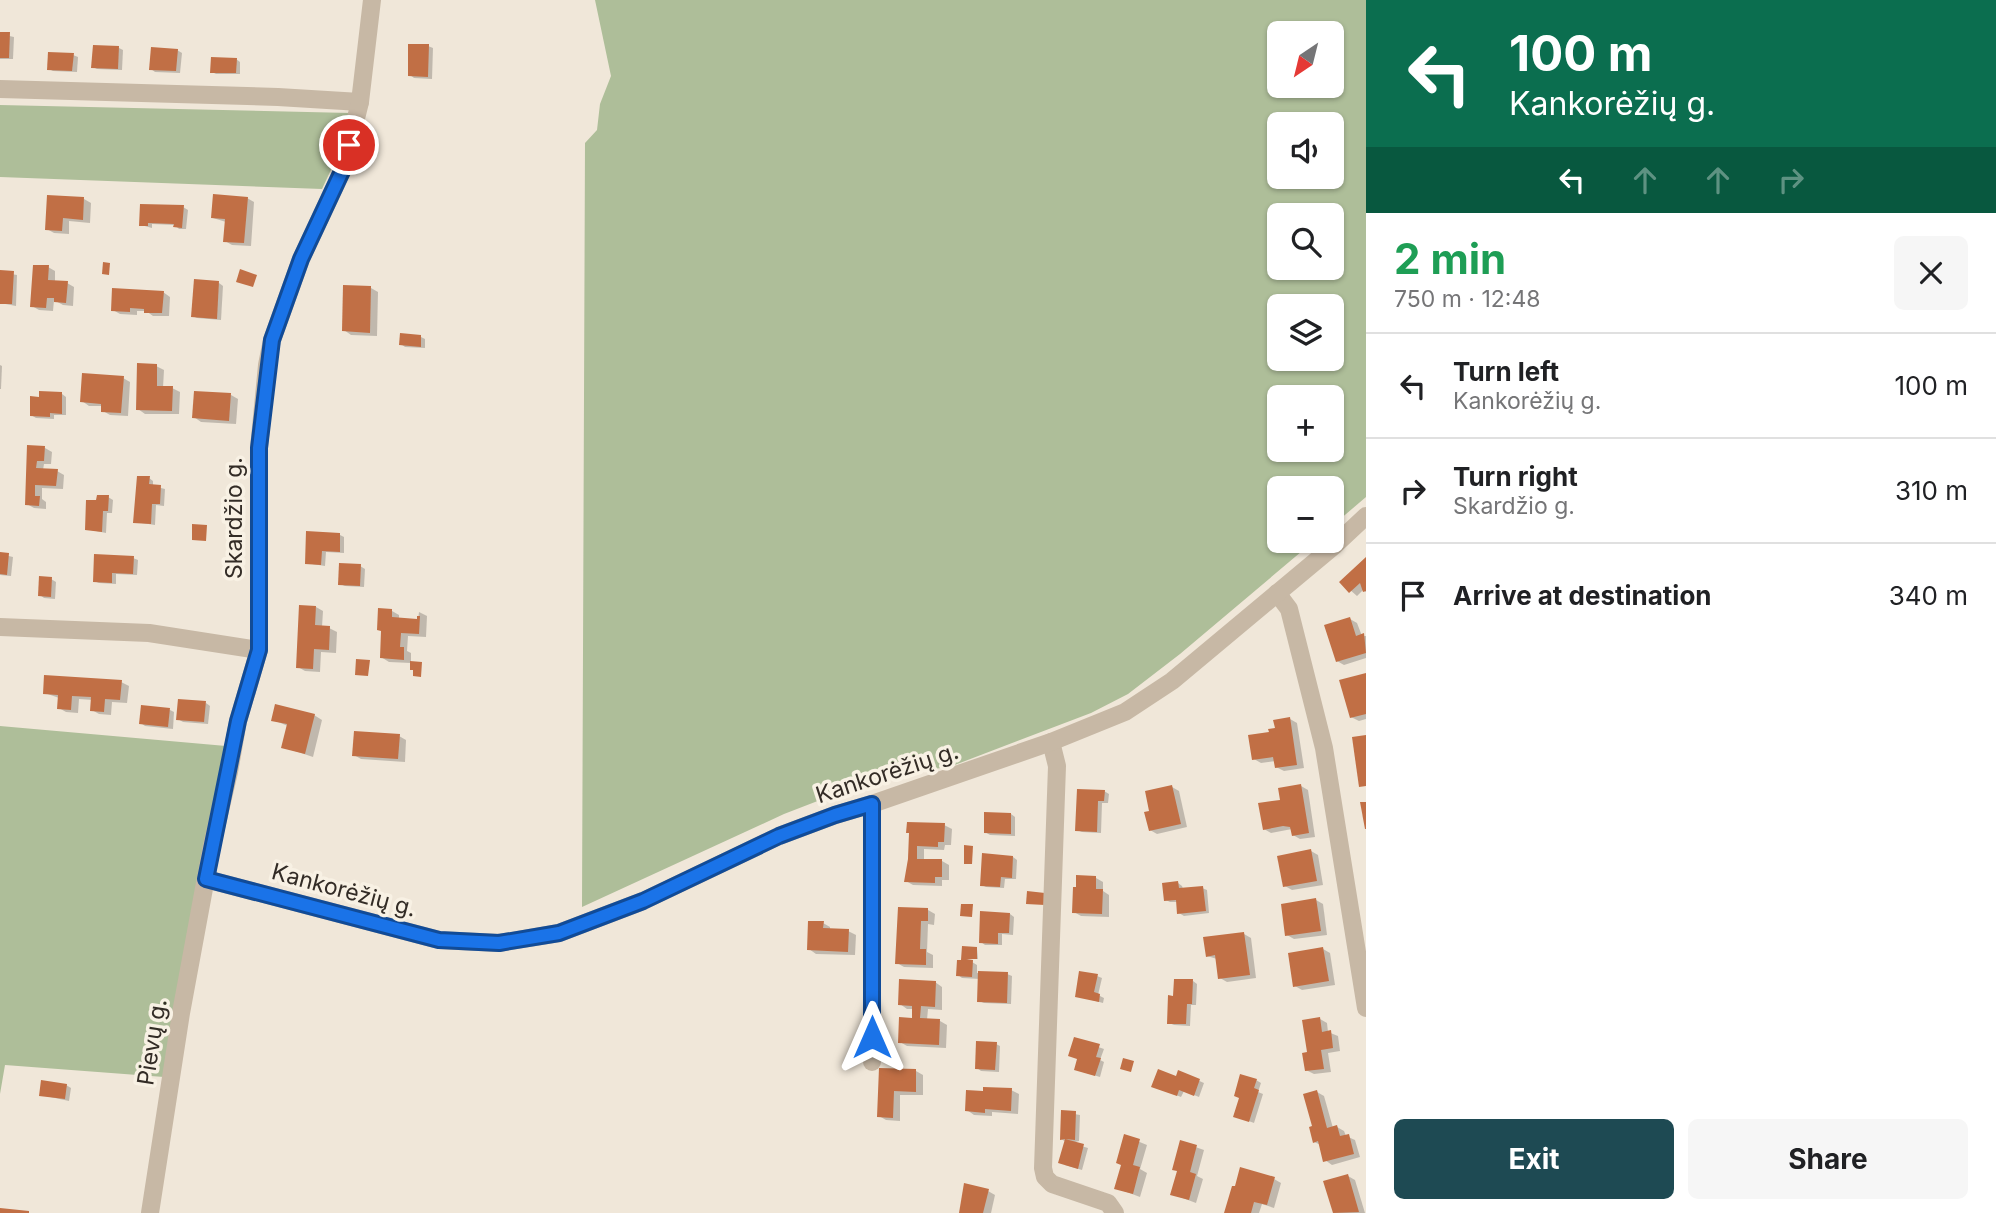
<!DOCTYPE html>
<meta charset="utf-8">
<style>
:root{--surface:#fff;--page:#f6f6f6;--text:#202124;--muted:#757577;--line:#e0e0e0;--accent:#1e4a53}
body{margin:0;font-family:Inter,sans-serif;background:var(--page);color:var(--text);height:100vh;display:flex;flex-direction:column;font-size:26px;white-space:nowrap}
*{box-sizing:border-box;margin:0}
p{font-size:23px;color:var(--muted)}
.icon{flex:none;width:38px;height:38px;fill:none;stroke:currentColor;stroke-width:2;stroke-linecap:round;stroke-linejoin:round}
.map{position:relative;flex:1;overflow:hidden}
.drawer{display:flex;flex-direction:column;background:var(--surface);width:630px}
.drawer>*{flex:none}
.banner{background:#0b6e4f;color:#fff;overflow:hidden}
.needle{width:46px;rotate:215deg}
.controls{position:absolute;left:1267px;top:21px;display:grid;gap:14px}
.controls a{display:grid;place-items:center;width:77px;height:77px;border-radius:10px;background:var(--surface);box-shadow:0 2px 5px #0004;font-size:35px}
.pin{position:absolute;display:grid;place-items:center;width:60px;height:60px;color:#fff;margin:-30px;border:4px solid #fff;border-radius:50%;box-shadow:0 2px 7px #0007}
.me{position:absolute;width:77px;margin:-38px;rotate:0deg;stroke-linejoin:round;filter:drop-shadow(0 0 5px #0008)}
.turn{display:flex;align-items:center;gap:24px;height:147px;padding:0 28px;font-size:32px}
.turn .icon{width:91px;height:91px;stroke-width:2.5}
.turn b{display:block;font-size:49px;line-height:60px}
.lanes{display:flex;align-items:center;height:66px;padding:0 28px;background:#0003;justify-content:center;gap:35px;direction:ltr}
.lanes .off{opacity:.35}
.round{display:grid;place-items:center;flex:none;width:74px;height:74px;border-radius:10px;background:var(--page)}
.head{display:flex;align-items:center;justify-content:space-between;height:119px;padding:0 28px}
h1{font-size:42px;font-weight:700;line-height:52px;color:#1e9e55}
.primary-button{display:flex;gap:14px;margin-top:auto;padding:14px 28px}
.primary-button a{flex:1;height:80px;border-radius:10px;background:var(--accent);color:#fff;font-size:28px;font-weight:700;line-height:80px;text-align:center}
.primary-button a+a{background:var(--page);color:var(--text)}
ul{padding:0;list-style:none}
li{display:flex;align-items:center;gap:21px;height:105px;padding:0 28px;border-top:2px solid var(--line)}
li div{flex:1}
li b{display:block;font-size:26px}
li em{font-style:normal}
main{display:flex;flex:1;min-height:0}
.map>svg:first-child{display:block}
</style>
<main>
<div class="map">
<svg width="1366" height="1213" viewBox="0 0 1366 1213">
<rect width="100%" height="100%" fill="#f0e7d9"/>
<g fill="#aebe99" fill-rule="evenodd">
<path d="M595,0H1366V497L1332,526V488H1279V541H1314L1180,654L1128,694L1091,713L952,766L872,780L784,814L582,907L585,143L597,130L600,104L611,76ZM1279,33H1332V86H1279ZM1279,124H1332V177H1279ZM1279,215H1332V268H1279ZM1279,306H1332V359H1279ZM1279,397H1332V450H1279Z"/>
<path d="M0,105L350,113L338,155L322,189L0,177Z"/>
<path d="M0,726L226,746L164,1077L5,1065L0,1094Z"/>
</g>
<g fill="#0003">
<path d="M0,34L14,37L13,59H0Z"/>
<path d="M428,46L433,48L432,79L414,78L410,75Z"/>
<path d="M119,48L123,50L122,70L97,69L93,67Z"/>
<path d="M177,50L182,53L180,73L155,72L151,69Z"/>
<path d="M73,55L78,57L77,72L53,71L49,69Z"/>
<path d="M236,59L240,62V74H216L212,72Z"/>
<path d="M49,197L84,199L91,203L90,223L69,221V234L54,233L47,229Z"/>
<path d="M247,198L254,202L251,246L232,245L225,241L226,222L213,218Z"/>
<path d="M183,207L188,210L186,229H179L175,225L152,224V228L141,225Z"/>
<path d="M48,267L55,271V282L67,283L74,287L73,306L63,305L54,300L53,311L39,310L32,306Z"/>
<path d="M0,272L17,275L16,306L0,303Z"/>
<path d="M195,281L219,283L223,286L221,320L197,318L193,316Z"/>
<path d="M371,288L378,292L377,336L351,335L344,330Z"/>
<path d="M163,292L170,297L169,316H153L146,311H137V315L120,314L113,310Z"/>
<path d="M421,337L425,339V348L405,347L401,344Z"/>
<path d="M0,365L2,366L1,389H0Z"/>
<path d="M156,366L164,370L163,388H172L180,392L179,414H145L138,409Z"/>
<path d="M123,378L130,382L128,416L110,415L103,411V406H89L82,401Z"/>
<path d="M62,394L66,397V415H54V419L36,418L31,415Z"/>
<path d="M231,395L238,399L236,424L201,422L194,417Z"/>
<path d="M29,447L45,448L52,452L51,464H44L43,470L57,471L64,475L63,489L42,488V499L46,502V509L34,508L27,504Z"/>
<path d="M149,478L153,481V486L165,489L164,506L156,505L155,525L135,522Z"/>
<path d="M108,497L113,500L112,513H107L106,533L86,529L98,502Z"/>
<path d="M340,535L344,537V553L326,552L325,566L306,563Z"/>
<path d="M0,554L13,557L11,576L0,575Z"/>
<path d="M133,558L138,560L137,575L116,574V584L99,583L94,581Z"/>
<path d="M1366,559V592L1363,590L1357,596L1341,582Z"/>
<path d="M360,566L365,569L364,587L345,586L340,584Z"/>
<path d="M51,579L56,582L55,599L44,598L40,595Z"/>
<path d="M316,607L323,611L322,627L329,628L337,632L336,653L321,652L320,672L305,671L298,667Z"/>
<path d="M392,611L399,615V619L418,620L419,612L427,616L426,637L408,636L407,651L411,653V663L389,662L381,657L383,632Z"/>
<path d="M1350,619L1357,623L1362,636H1366V658L1344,665L1337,661Z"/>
<path d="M1366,675V719L1359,721L1351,717L1342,682Z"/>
<path d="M121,682L129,686L127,703L112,702L111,715L99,714L92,710L93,700L79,699L78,713L66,712L59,708V698L45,693Z"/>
<path d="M206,703L210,706L208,724L183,722L178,719Z"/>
<path d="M170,710L174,712L173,729L145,726L141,723Z"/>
<path d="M314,715L322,720L313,757L283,747L288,726L273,720Z"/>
<path d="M1290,719L1297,723L1304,768L1284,771L1276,767V761L1261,763L1254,759L1271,733Z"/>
<path d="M399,736L406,740L405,762L361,759L354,755Z"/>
<path d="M1301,786L1308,790L1315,837L1300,839L1293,835L1292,829L1271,833L1264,829L1282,802Z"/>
<path d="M1172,787L1179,791L1187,827L1157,834L1150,830L1151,812Z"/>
<path d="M1104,791L1109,794L1108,803H1102L1101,833L1082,832L1077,830Z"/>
<path d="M986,814H1011L1015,817V836L990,835L985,832Z"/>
<path d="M944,825L952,829L951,845H945L944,850L924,849V861H942L949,865V880H942V886L913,885L906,881L911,833Z"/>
<path d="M1311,851L1318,855L1323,885L1292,890L1285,886Z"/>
<path d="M1013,857L1017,860L1016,879H1005L1004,888L986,887L982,885Z"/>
<path d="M1096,878L1103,882V891L1109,895V917L1081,916L1074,912Z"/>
<path d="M1178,883L1182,886L1183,889L1202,888L1207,890L1209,913L1184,916L1179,913L1178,902H1170L1166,900Z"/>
<path d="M1316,900L1323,904L1327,935L1294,939L1287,935Z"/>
<path d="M899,909L928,910L935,914L934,925L928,924L927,952L933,955V968L904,967L897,963Z"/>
<path d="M1010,914L1014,917L1013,935L1002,934V945H985L981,942Z"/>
<path d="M823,923L830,927V930L848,931L856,935L855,955L816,954L809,949Z"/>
<path d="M1244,934L1251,938L1256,978L1227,982L1220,978L1217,959L1207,956Z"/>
<path d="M977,949L978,959H967L977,965V973L1007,974L1012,976L1011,1004L984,1003L979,1001L980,979L962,978L958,975L963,958Z"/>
<path d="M1323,949L1330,953L1335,985L1302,990L1295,986Z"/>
<path d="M1097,976L1102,978L1098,995L1104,998L1103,1003L1077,996Z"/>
<path d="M1193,981L1197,984L1196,1005H1191L1190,1026L1174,1025L1169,1023L1175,997Z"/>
<path d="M935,982L942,987V1010L928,1009L927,1020L940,1021L947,1025L946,1048L907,1046L900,1042L914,1020V1009H907L900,1004Z"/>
<path d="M1320,1019L1327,1023L1328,1032L1338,1036L1340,1051L1328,1053L1331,1072L1314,1074L1306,1070L1309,1053Z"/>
<path d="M1075,1039L1104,1049L1100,1060L1104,1062L1100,1077L1080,1071Z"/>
<path d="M996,1044L1000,1046L999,1072L981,1071L977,1068Z"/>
<path d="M880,1070L916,1071L923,1075V1095H900V1121L886,1120L879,1116Z"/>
<path d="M1179,1072L1204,1083L1199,1097L1184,1091L1181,1097L1158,1088L1177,1078Z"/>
<path d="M1256,1080L1261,1083L1258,1092L1263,1094L1254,1123L1235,1116Z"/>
<path d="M66,1085L71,1088L69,1101L41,1095Z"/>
<path d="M1011,1090L1019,1094L1018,1114L992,1112V1116L974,1115L967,1110Z"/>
<path d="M1317,1092L1324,1096L1333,1128L1337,1127L1344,1131L1346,1136L1355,1140L1360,1157L1332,1165L1325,1160L1321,1145L1314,1142Z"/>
<path d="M1063,1112L1080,1115L1079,1141L1071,1143L1088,1148L1082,1170L1065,1165L1066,1142L1061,1139Z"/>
<path d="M1125,1136L1147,1145L1140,1169L1147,1173L1140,1197L1116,1188L1123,1165Z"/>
<path d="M1181,1142L1204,1150L1197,1176L1203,1179L1196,1203L1172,1194L1179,1172Z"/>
<path d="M1348,1176L1355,1180L1365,1213H1334L1325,1182Z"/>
<path d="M1274,1179L1281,1183L1274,1208L1262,1204L1259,1213H1226Z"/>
<path d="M988,1191L995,1195L991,1213H961Z"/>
</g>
<g fill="#c16f45">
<path d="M0,32H10L9,58H0Z"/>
<path d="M408,44H429L428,77L408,76Z"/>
<path d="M93,45L119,46L118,69L91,68Z"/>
<path d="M151,47L178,49L176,71L149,70Z"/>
<path d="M48,52L74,53L72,71L47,70Z"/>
<path d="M211,57L237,58L236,73H210Z"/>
<path d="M213,194L248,197L244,243L223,242L225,219L211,218Z"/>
<path d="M47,195L84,197L83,220L63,218L62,231L45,230Z"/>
<path d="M140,204L184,205L182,228L173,227L174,224L148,223V226H139Z"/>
<path d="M103,262L110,263L109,275L102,274Z"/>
<path d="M33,265H49L48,280L68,281L66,303L54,302V298H47L46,308L30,307Z"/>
<path d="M240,269L257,275L253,287L236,282Z"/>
<path d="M0,270L14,271L12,304H0Z"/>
<path d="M194,279L219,281L217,319L191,317Z"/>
<path d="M343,285L371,286L370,333L342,331Z"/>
<path d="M112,288L164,291L162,313H144V309L130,308V312L111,311Z"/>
<path d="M400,333L421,335V347L399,345Z"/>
<path d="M137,363L157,364V386H173L172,411L136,410Z"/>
<path d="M82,373L124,376L121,413L101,412V404L80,402Z"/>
<path d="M39,391L62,392V414L50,413V417L30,416V396L39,397Z"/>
<path d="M194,391L231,393L229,421L192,418Z"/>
<path d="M27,445L45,446L44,461H37L36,468L58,469L56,486L35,485V496H40L39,506L25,505Z"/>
<path d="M137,476H150L149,484L161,485L160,504H152L151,524L133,523Z"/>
<path d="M97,495H109L108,511H103L102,532L85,530L86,500H96Z"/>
<path d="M192,524L207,525L206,541L192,540Z"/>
<path d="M306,531L340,533V552L322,551L321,565L305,564Z"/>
<path d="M0,552L9,553L7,575L0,574Z"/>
<path d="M94,554L134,556L133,574L112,573V583L93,582Z"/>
<path d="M1366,557V591L1363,592L1360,583L1349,593L1339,582Z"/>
<path d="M339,563L361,564L360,586L338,585Z"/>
<path d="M39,576L52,577L51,597L38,596Z"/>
<path d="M299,605L316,606L315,625L330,626L329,650L314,649L313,669L296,668Z"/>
<path d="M378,608L392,609V617L417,619V616H420L419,634L401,633L400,647H404V660L380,658L381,631L377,630Z"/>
<path d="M1350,617L1356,636L1364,633L1366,653L1336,662L1324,625Z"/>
<path d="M356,659L370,660L368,676L355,675Z"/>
<path d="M410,661L422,662L421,677L413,676V670H410Z"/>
<path d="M1366,673V714L1350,718L1339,680Z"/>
<path d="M44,675L122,680L120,700L105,699L104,712L90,711L91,697L72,696L71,710L57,709L58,695L43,694Z"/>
<path d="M178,699L206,701L204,722L176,720Z"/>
<path d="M275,704L315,714L305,754L281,748L287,724L271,721Z"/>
<path d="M141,705L170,708L168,727L139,724Z"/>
<path d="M1290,717L1297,765L1275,768L1273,757L1252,760L1248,735L1269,732L1268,729L1275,728L1273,720Z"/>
<path d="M354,731L400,734L398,759L352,756Z"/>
<path d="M1366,735V786L1359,787L1352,737Z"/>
<path d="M1301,784L1309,833L1292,836L1290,827L1283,826L1263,830L1258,803L1280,800L1278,788Z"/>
<path d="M1172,785L1181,824L1149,831L1144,812L1149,811L1145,791Z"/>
<path d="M1077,789L1105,790L1104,801H1098L1097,832L1075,831Z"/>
<path d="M1360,802H1366V829H1365Z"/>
<path d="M984,812L1011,813V834L984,833Z"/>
<path d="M907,822L945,823L944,842H938V847L917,846V859H942V877H935V883L904,882L908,859L909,833H906Z"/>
<path d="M964,845L973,846L972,864H964Z"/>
<path d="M1311,849L1317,881L1283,887L1277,856Z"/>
<path d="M982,853L1013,856L1012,878L1001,877L1000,887L980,886Z"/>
<path d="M1076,875L1096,876V889H1103L1102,914L1072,913L1073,887H1076Z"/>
<path d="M1178,881L1179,888L1203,886L1206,911L1177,914L1176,900L1164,901L1162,883Z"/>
<path d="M1027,891L1045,893V905L1026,904Z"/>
<path d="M1316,898L1321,931L1285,936L1281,904Z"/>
<path d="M961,904H973L972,917L960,916Z"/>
<path d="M898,907L928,908V921H921L920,949H926V965L895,964Z"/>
<path d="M980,911L1010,913L1009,933H998V944L979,943Z"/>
<path d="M808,921H824L823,928L849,929L848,952L807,950Z"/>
<path d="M1244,932L1250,975L1218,979L1215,955L1206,957L1203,937Z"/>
<path d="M962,946L977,947V959H966L973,960L972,977L956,976L957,960H961Z"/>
<path d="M1323,947L1329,981L1293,987L1288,953Z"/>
<path d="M978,971L1008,972L1007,1003L977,1002Z"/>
<path d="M1079,971L1098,974L1094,992L1100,994L1099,1002L1075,997Z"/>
<path d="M899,979L936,981L935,1007L921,1006L920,1018L940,1019L939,1045L898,1043L899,1017L912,1018V1006L898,1005Z"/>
<path d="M1174,979H1193L1192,1004H1187L1186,1024H1167L1168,995L1173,996Z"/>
<path d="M1320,1017L1322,1032L1331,1030L1333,1048L1321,1050L1324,1069L1305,1071L1302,1053L1307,1052L1302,1020Z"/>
<path d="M1074,1037L1100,1044L1096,1057L1101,1058L1095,1076L1074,1070L1077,1059L1068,1056Z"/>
<path d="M976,1041L997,1042L995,1070L975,1069Z"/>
<path d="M1123,1058L1134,1061L1131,1072L1120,1069Z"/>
<path d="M879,1068L916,1069V1092L894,1091L893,1118L877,1117Z"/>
<path d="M1158,1069L1176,1076L1178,1070L1200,1079L1194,1096L1179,1090L1177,1096L1151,1087Z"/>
<path d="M1240,1074L1257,1079L1254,1088L1259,1090L1249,1122L1233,1117L1239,1098L1234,1096Z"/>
<path d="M41,1080L67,1084L65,1099L39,1096Z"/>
<path d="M983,1087L1012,1088L1011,1111L985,1109V1113L965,1111L966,1090L983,1091Z"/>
<path d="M1317,1090L1327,1128L1337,1125L1340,1136L1349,1134L1354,1154L1323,1162L1318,1141L1313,1143L1309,1127L1312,1126L1303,1094Z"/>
<path d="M1061,1110L1076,1111L1075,1140L1065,1139L1084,1144L1078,1169L1058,1163L1065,1139L1060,1140Z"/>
<path d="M1124,1134L1140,1139L1133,1165L1140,1167L1133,1194L1114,1189L1121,1165L1116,1163Z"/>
<path d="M1180,1140L1197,1145L1190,1172L1196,1174L1189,1200L1170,1195L1177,1171L1172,1170Z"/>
<path d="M1240,1167L1275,1177L1267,1205L1254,1202L1251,1213H1224L1232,1186H1235Z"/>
<path d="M1348,1174L1359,1212L1333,1213L1323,1181Z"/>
<path d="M964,1183L989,1189L983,1213H959Z"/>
<path d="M0,1208L29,1211V1213H0Z"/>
</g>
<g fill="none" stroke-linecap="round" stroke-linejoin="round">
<g stroke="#c7b8a5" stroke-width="18">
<path d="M0,89L278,97L360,102"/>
<path d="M1277,593L1289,609L1324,748L1366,1008"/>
<path d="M0,627L149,633L259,650"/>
<path d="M1051,742L1057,766L1043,1168L1045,1177L1052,1184L1108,1203L1115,1213"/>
<path d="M872,804V1062"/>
<path d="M206,879L439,940L499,943L559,933L643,901L779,836L835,815L872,804L1051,742L1125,712L1172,681L1335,545L1366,516"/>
<path d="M150,1213L181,1013L212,845L229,772L238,721L259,650V448L267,365L272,340L301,259L344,167L360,102L372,0"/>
</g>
</g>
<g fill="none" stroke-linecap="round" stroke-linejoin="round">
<defs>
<path id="route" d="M349,145L344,167L301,259L272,340L259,448V650L238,721L206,879L439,940L499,943L559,933L643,901L779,836L835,815L872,804V1037"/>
</defs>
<use href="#route" stroke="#114b97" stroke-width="18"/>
<use href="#route" stroke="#1a73e8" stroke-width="12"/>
</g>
<g text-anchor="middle" stroke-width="7" stroke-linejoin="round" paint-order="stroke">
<g font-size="23" fill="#332c26" stroke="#f8f1e4">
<text transform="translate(234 518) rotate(-90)" y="8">Skardžio g.</text>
<text transform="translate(887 773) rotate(-18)" y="8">Kankorėžių g.</text>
<text transform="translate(344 890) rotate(15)" y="8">Kankorėžių g.</text>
<text transform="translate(152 1042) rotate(-81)" y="8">Pievų g.</text>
</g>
</g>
</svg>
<div class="controls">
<a><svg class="needle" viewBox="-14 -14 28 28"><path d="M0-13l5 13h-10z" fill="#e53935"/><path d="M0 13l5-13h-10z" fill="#757577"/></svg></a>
<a><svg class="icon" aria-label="sound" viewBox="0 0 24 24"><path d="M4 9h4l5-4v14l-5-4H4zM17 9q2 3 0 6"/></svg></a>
<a><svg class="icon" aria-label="search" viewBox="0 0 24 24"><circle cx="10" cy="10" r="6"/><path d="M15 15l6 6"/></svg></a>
<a><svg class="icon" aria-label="layers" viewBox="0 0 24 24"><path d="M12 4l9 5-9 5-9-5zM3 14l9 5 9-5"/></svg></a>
<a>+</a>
<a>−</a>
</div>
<div class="pin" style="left:349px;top:145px;background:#d93025"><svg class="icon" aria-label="arrive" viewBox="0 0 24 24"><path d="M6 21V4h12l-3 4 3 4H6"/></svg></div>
<svg class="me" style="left:872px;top:1037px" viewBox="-20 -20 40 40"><path d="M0-17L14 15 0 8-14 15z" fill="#1a73e8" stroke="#fff" stroke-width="4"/></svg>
</div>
<section class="drawer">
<div class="banner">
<div class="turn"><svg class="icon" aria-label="left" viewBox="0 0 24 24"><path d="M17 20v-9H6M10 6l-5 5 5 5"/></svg><div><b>100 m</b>Kankorėžių g.</div></div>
<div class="lanes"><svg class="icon" aria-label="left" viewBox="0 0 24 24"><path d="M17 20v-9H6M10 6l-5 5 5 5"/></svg><svg class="icon off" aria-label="ahead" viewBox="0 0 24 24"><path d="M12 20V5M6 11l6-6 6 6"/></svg><svg class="icon off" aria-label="ahead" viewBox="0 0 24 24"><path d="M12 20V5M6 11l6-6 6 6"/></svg><svg class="icon off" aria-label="right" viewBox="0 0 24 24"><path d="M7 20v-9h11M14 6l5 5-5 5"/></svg></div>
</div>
<div class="head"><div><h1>2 min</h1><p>750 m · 12:48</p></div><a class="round"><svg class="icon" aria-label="close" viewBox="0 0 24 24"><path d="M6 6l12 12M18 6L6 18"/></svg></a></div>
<ul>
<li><svg class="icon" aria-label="left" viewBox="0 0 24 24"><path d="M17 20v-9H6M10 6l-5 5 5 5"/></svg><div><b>Turn left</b><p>Kankorėžių g.</p></div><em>100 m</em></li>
<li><svg class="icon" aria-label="right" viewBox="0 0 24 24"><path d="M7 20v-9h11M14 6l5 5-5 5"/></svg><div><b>Turn right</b><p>Skardžio g.</p></div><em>310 m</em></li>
<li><svg class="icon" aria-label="arrive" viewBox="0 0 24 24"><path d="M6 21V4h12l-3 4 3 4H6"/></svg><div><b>Arrive at destination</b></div><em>340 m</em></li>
</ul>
<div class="primary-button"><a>Exit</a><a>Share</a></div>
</section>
</main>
